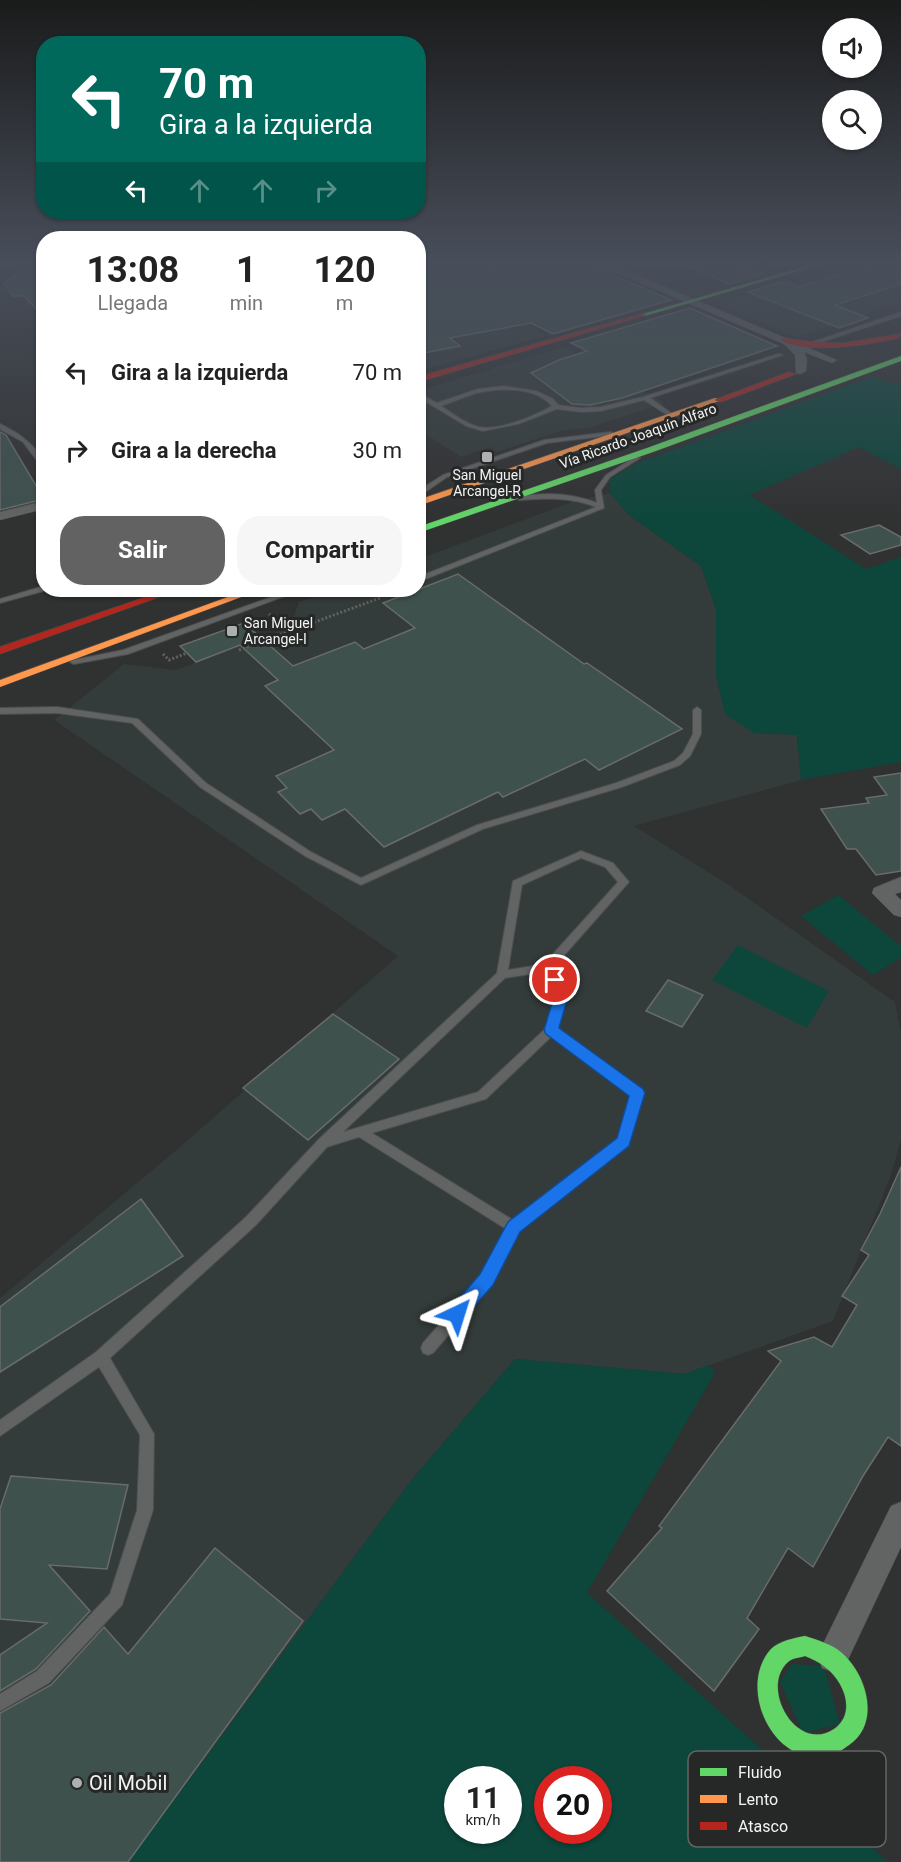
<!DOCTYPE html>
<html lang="es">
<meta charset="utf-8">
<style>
:root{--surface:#fff;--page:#f6f6f6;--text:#222;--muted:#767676;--accent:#616261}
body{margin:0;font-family:Roboto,sans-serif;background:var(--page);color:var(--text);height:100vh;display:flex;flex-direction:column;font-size:22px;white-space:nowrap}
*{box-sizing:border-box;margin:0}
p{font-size:20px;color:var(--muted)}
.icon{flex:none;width:33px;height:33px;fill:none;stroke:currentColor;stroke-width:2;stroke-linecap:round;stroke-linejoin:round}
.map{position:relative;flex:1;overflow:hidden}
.details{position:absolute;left:36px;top:231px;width:390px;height:366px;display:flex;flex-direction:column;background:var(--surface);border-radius:24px;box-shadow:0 2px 4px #0004}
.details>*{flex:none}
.guide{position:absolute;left:36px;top:36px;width:390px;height:183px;border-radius:24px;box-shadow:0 2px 4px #0004;background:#00695c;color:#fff;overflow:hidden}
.tools{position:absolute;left:822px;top:18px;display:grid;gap:12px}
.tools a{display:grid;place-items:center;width:60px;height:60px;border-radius:50%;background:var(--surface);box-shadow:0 2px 4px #0004;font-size:30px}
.speed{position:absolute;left:444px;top:1766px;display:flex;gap:12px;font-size:30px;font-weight:700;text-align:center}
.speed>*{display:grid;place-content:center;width:78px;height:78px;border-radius:50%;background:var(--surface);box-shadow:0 2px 4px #0004;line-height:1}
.speed small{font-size:15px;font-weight:400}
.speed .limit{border:9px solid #d22;background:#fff;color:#111}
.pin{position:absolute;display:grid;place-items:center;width:51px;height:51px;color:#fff;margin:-26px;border:3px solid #fff;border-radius:50%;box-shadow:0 2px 6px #0007}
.me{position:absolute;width:66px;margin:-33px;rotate:41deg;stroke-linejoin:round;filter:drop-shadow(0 0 4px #0008)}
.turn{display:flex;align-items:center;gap:21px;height:126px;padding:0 24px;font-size:27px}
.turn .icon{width:78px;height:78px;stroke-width:2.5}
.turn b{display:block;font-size:42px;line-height:51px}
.lanes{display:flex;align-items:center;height:57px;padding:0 24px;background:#0003;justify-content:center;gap:30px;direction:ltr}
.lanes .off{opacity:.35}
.eta{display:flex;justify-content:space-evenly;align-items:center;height:102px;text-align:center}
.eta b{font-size:36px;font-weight:700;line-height:42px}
.primary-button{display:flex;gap:12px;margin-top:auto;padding:12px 24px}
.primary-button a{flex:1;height:69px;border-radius:24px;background:var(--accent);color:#fff;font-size:24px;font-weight:700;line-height:69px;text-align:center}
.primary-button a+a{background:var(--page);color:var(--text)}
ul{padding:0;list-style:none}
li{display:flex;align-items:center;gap:18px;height:78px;padding:0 24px}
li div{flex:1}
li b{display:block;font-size:22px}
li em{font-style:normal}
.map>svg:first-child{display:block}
</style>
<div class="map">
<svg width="901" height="1862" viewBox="0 0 901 1862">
<rect width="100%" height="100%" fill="#303131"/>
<g fill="#333c3a">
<path d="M419,263H441L545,336L419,371Z"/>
<path d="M845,263H901V303L796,337L720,305L719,302Z"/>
<path d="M564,347L649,389L641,391L665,403L588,428L563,430L497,452L489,447L461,457L419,430L418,391Z"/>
<path d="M610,493L629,515L701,566L716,609V676L754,733L797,735L801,780L634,826L732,887L895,1002L901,1033V1140L890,1178L833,1321L685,1374L515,1359L410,1482L128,1862H0V1298L181,1146L398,956L54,720L124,664L176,670L290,627L299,602L334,590H418L419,559L572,502Z"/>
</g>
<g fill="#0d463b" fill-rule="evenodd">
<path d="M871,377L901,385V469L859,447L750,495L866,569L901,557V762L801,780L797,735L754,733L725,714L716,676V609L701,566L629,515L610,493V479L638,463Z"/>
<path d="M838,895L901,946V958L873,975L801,916Z"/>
<path d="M738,945L829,991L807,1028L712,980Z"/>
<path d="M515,1359L685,1374L708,1365L715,1373L587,1593L888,1862H128L410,1482ZM458,1779H508V1830H458ZM548,1779H598V1830H548Z"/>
<path d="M792,1664L824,1666L840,1724L803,1733L780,1682Z"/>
</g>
<g fill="#3e514d" stroke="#6a6b6b" stroke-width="1.5">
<path d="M36,263H44V317L24,296H13L4,283Z"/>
<path d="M418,263H436L452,274L497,263H596L598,267L611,274L671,300L553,334L531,323L450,338L460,346L418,354Z"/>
<path d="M679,263H737L765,274L729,284Z"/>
<path d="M877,263H901V284L835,305L868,318L839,328L748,292L784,281L797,287Z"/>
<path d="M690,308L777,346L622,398L590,405L572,404L531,373L559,360L587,351L571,343Z"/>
<path d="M0,432L6,435L44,499L0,510Z"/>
<path d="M879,525L901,537V545L870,554L841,535Z"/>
<path d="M458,574L584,664L587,663L682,729L599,770L585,759L503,797L498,792L384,847L345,809L322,820L311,809L300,814L278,792L287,788L276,776L334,750L265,686L278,680L240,645L196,662L180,646L244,623L293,666L355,642L364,649L415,628L383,603Z"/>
<path d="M901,773V871L876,875L856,849H847L821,809L869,803L866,798L887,795L874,777Z"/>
<path d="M668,980L703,995L682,1027L646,1011Z"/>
<path d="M333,1014L399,1059L308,1140L243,1088Z"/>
<path d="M901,1167V1446L888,1437L863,1476L813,1567L788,1548L747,1618L759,1629L714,1691L607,1591L662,1528L659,1526L781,1361L768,1351L814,1337L832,1347L857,1305L842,1296L869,1255L861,1250L880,1214Z"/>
<path d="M141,1199L183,1256L0,1372V1307Z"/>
<path d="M11,1476L128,1485L107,1569L49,1565L90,1611L36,1669L0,1691V1655L47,1623L0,1619V1509Z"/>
<path d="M215,1548L303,1621L128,1862H0V1713L51,1685L104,1627L128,1654Z"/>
</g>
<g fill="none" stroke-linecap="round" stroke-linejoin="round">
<defs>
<g id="lane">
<path d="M901,312V316L809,346L804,345Z"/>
<path d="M778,354L783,355L650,398L674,415V417L672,418L644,400L601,411L581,412L557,409L518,424L483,431L466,426L418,397V392L437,403L478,389L504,386L536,391L553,399L558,405L581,408L601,407L643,397ZM495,390C515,389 538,390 552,406C534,416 499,431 479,427C466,424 452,413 441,406L476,393Z"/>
<path d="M0,424C17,432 44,449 44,470L23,442L0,429Z"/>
<path d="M611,432L613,433V435L547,443L447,477L418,497V491L443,475L544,440Z"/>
<path d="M635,457L640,458L610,477L601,490L604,508L418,582V577L596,507C570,497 547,498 520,500L518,499V497C544,492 572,493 597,503L595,490L606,475Z"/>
<path d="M44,586V590H47L0,603V599Z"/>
<path d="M291,590H301L128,654L74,664L70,662L74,660L123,650Z"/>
<path d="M57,707L138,719L206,783L311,852L361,878L477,825L616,783L674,761L683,753L693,734V710L697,707L701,710V734L690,756L680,765L622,787L483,829L361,885L305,856L200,787L132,723L57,713L0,714V708Z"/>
<path d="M581,851L613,863L629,882L553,968L568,993L557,1028L641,1090L643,1093L628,1145L519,1231L492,1284L433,1353L428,1355L423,1353L421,1348L423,1343L482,1276L506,1229L359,1137L327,1147L256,1225L110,1358L154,1434L153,1510L122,1605L49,1683L0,1711V1694L37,1671L110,1594L137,1510L140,1435L99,1367L0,1436V1420L96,1352L246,1217L319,1139L497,973L513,881ZM581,858L605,867L618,882L544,964L508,970L522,885ZM544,972L556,993L546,1028L478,1092L343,1132L505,978ZM552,1036L631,1095L619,1138L513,1220L372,1133L486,1099Z"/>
</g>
<g id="street">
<path d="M598,263H609L837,360L832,363L804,352L807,359L806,371L800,374L796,373L795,355L784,344L599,265Z"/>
<path d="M44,501V509L0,520V512Z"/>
<path d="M901,877V892L895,894L901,900V917L894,915L872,893L874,888Z"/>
<path d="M901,1502V1547L844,1668L833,1672L822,1668L818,1657L822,1646L891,1506Z"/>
</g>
<g id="fast">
<path d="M817,263H826L645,316L639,315Z"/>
<path d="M901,356V361L653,452L418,533V527L647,448Z"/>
<path d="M805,1636C817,1640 832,1644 842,1653C867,1675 881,1723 849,1745C843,1749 837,1754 829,1756C774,1769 736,1688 771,1649C779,1641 794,1638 805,1636ZM805,1656C812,1659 819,1662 825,1667C844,1681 857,1713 834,1729C797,1754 759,1688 788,1662C792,1658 799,1658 805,1656Z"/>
</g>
<g id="slow">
<path d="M715,398L722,400L418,506V500Z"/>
<path d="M247,590H260L0,687V680Z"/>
</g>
<g id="jam">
<path d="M641,314L647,315L418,382V377Z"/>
<path d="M901,334L899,338C869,345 807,355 780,340L784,338L814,342L842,343Z"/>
<path d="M789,372L796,374L721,402L714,400Z"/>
<path d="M166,590H179L0,654V647Z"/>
</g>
</defs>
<use href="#lane" stroke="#4c4e4d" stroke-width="2"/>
<use href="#street" stroke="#4c4e4d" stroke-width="1"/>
<use href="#fast" stroke="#4c4e4d" stroke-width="1"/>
<use href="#slow" stroke="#4c4e4d" stroke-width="1"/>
<use href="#jam" stroke="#4c4e4d" stroke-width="1"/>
<g stroke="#606161" stroke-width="3" stroke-dasharray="2 2" stroke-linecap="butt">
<path d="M369,590L380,598"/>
<path d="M251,628L275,619L269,614"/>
<path d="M239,650L380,598"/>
<path d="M163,654L169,660L187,653"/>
</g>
<use href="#lane" fill="#626363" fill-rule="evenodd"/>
<use href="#street" fill="#626363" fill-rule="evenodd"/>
<use href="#fast" fill="#63d668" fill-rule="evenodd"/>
<use href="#slow" fill="#ff974d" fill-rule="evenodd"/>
<use href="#jam" fill="#b3261e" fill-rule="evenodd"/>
</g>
<linearGradient id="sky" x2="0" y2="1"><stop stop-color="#1a1b1b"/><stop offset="0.5" stop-color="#484e5a"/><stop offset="1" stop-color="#484e5a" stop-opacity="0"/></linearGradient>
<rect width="901" height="523" fill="url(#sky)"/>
<path fill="#1a73e8" stroke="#114b97" stroke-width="1.5" d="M555,975L560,976L569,993L559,1028L643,1089L645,1093L629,1146L520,1232L493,1285L463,1319L457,1322L451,1319L448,1314L451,1308L480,1274L508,1222L617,1138L629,1096L546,1034L544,1030L555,993L548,980Z"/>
<g fill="#aeb0af" stroke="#262827" stroke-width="2">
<rect x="481" y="451" width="12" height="12" rx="3"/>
<rect x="226" y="625" width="12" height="12" rx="3"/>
<circle cx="77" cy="1783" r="6"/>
</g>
<g text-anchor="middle" stroke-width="6" stroke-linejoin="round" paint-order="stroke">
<g font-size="14" fill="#f2f4f3" stroke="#262827">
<text transform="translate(638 436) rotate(-20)" y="5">Vía Ricardo Joaquín Alfaro</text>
</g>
<g font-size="14" fill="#f2f4f3" stroke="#262827">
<text x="487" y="480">San Miguel<tspan x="487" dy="16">Arcangel-R</tspan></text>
<text x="244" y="628" text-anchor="start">San Miguel<tspan x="244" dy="16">Arcangel-I</tspan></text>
</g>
<g font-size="20" fill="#f2f4f3" stroke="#262827" text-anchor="start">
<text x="89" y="1790">Oil Mobil</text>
</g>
</g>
<rect x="688" y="1751" width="198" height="96" rx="9" fill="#262827" stroke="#636564" stroke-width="1.5"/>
<rect x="700" y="1768" width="27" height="8" fill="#63d668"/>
<rect x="700" y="1795" width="27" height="8" fill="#ff974d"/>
<rect x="700" y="1822" width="27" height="8" fill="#b3261e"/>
<g font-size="16" fill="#f2f4f3">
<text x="738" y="1778">Fluido</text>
<text x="738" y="1805">Lento</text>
<text x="738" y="1832">Atasco</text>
</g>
</svg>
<div class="tools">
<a><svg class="icon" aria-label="sound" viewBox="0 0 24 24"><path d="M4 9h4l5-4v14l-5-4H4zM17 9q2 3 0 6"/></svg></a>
<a><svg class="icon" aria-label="search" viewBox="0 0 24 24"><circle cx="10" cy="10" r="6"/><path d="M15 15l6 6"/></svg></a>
</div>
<div class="speed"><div>11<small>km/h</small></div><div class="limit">20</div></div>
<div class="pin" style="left:555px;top:980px;background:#d93025"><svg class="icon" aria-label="arrive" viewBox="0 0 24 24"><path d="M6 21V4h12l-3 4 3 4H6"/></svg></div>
<svg class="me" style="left:457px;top:1314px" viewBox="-20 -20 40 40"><path d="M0-17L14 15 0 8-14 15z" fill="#1a73e8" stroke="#fff" stroke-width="4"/></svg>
<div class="guide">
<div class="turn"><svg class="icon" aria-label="left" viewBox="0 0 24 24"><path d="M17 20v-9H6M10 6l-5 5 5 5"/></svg><div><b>70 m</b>Gira a la izquierda</div></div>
<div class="lanes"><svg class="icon" aria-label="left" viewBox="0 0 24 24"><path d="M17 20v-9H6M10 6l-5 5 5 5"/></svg><svg class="icon off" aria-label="ahead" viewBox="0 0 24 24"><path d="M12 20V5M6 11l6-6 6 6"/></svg><svg class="icon off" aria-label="ahead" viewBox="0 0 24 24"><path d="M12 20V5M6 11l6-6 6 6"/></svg><svg class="icon off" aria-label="right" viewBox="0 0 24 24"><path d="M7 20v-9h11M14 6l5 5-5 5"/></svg></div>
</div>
<section class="details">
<div class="eta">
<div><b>13:08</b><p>Llegada</p></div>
<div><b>1</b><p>min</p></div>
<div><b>120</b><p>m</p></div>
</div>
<ul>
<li><svg class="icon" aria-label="left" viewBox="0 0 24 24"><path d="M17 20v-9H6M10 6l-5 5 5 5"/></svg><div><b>Gira a la izquierda</b></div><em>70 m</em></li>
<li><svg class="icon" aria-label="right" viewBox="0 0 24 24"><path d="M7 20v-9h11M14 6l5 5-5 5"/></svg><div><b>Gira a la derecha</b></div><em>30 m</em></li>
</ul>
<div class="primary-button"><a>Salir</a><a>Compartir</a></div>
</section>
</div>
